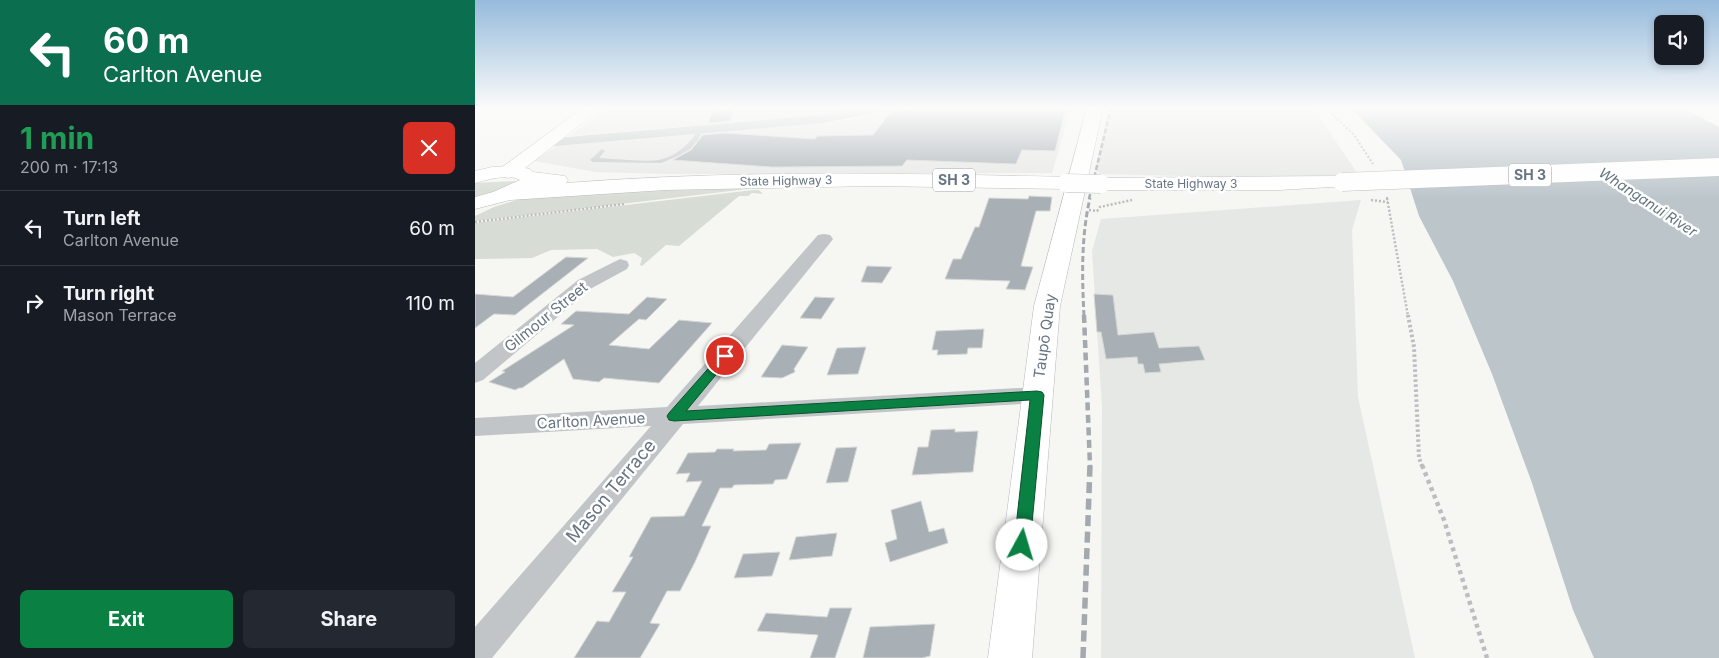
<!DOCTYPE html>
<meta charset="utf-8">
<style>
:root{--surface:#171b24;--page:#242831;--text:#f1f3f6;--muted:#9ea1a6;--line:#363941;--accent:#0b8043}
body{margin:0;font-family:Inter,sans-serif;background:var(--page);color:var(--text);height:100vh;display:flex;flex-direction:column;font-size:19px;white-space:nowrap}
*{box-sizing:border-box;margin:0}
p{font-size:16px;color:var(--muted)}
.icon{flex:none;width:28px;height:28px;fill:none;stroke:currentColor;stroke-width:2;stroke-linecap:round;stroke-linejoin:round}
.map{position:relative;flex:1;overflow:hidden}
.drawer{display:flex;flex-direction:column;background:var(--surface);width:475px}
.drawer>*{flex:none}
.hud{background:#0b6e4f;color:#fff;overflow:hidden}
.tools{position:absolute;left:1179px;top:15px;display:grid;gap:10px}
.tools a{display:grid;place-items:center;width:50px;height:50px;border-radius:8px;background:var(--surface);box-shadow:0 2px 8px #0003;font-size:25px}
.pin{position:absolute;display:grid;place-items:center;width:42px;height:42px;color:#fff;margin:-21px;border:2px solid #fff;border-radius:50%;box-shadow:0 1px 5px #0007}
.me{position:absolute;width:55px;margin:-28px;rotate:6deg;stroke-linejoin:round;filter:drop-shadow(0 0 4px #0008)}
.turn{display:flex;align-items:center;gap:18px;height:105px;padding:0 20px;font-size:22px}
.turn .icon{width:65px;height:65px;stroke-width:2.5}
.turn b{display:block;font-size:35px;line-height:42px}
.round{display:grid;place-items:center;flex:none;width:52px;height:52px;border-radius:8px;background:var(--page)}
.head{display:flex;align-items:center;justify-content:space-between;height:85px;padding:0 20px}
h1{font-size:30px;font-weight:700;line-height:38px;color:#1e9e55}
.cta{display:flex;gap:10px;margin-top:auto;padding:10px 20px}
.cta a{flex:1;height:58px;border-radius:8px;background:var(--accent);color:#fff;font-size:20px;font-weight:700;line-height:58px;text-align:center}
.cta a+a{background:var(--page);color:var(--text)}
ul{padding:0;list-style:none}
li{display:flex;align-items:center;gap:15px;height:75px;padding:0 20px;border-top:1px solid var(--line)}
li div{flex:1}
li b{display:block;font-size:19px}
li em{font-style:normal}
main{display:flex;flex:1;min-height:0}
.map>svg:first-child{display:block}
</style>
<main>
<section class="drawer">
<div class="hud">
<div class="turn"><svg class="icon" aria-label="left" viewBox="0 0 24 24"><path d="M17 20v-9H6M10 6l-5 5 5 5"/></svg><div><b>60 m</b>Carlton Avenue</div></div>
</div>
<div class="head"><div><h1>1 min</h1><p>200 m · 17:13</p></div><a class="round" style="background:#d93025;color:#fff"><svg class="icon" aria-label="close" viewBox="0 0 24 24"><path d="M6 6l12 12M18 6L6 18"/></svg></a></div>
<ul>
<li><svg class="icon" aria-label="left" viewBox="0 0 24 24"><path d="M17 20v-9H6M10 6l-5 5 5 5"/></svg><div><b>Turn left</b><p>Carlton Avenue</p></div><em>60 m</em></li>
<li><svg class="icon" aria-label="right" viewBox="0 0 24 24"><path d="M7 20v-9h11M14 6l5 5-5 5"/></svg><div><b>Turn right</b><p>Mason Terrace</p></div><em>110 m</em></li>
</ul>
<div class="cta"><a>Exit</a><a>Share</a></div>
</section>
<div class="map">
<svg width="1244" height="658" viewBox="0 0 1244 658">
<rect width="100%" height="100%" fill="#f6f6f3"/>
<g fill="#e6e8e6">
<path d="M132,108H386L354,114L94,136Z"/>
<path d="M426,108H596L577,173L191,174L121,172L59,161L82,146L374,120Z"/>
<path d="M634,108H838L883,174L794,178L625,174L620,170Z"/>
<path d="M886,200L877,230L883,397L940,658H626L627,407L617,251L626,219Z"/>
</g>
<g fill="#d7ddd4">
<path d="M42,181V184L0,199V183Z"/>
<path d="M265,185L273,189L0,221V216L19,207L48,198Z"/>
<path d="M278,190H284L288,194L277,193L273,196H264L204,246L191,245L167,266L165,265L167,258L159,253L138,257L122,249L76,250L57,258L0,259V223Z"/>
</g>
<path fill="#bbc5ca" d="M876,108H1209L1244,127V658H1119L1098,610L1057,483L1017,374L978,281L944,216L926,160Z"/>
<g fill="#a8b0b5" stroke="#d7d7d5">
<path d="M260,108L255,121L233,123L239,110Z"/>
<path d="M436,108H591L580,151L547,150L541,164L432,160L427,166L297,167L198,160L216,150L228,135L250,133L340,139L342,136L398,135L415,113Z"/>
<path d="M554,196L577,197L575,211H561L546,266L558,267L550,290L531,289L535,281L470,279L478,259H486L500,227H504L514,198L553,199Z"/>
<path d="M91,257L113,258L40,315L19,314L0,328V294L38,297Z"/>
<path d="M392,266L417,267L407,283L386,282Z"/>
<path d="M619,294L638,295L643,335L679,332L684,348L724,346L730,360L684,364L686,372L670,373L668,364H663L662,357L631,359L626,332H622Z"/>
<path d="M172,297L192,299L171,320L164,319L134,345L174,349L204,320L237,323L184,383L129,378L124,382L98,379L89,359L47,388H44L40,390L14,382L30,372L27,371L99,325L86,324L101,311L154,314Z"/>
<path d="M340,297L360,298L346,319L325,318Z"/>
<path d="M509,329L507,348H493L492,354L462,355L463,350H457L461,331Z"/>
<path d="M307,345L333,347L319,369L320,372L307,378L286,377Z"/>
<path d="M391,347L383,374L352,375L362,348Z"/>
<path d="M480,429V432L503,431L498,472L437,475L443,447H453L456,430Z"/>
<path d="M326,443L312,479L300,480L298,484L259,485L257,488H245L227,526H236L220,562L205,591H192L175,623L185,624L165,658H99L122,621L134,622L151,592H137L158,557H154L176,517L209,516L227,481L211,482L215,473L201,474L213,453L240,452L242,449H259L258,451L291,450L294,444Z"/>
<path d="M382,447L373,482L351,483L361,448Z"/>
<path d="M446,501L454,532L469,528L473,543L415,562L410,543L422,539L416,510Z"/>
<path d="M362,533L357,556L314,560L321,537Z"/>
<path d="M305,552L297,576L259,578L268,554Z"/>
<path d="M355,608H377L360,658H335L343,635L282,631L291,613L352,617Z"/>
<path d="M460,624L455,656L447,658H388L395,627Z"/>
</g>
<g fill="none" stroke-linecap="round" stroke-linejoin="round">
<defs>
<g id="secondary">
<path d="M108,108H126L40,176L33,178L26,176L23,172L26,168Z"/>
<path d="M612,108H628L585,306L557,658H513L559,306Z"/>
</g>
<g id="highway">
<path d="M39,166L55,169L58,172L90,176L93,180L91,183C257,170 425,173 591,177L598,179L601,183L598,187L591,189L399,186L190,190L35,200L0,209V197L18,192L45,180C33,173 12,180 0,183V171L17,167Z"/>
<path d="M867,176L874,178L877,182L874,186L804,190H626L619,188L616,184L619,180L626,178Z"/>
</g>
</defs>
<use href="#secondary" stroke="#b4b8bd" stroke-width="1"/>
<use href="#highway" stroke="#b6b9bc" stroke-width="1"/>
<g stroke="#bbbdbf" stroke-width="2" stroke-dasharray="2 2" stroke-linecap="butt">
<path d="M851,108L879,135L898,164"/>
<path d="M912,197V199"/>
</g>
<g stroke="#bbbdbf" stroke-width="2.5" stroke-dasharray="2 2" stroke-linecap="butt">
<path d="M912,198L933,316"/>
<path d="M896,200L913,202"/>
<path d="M614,210L622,211L625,207L657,200"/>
<path d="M0,222L150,204"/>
</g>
<path stroke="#bbbdbf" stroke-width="4" stroke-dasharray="2.5 2.5" stroke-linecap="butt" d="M933,315L939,347L944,458L947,466"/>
<path stroke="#bbbdbf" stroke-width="4.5" stroke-dasharray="4 4" stroke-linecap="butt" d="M947,465L969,520L1012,658"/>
<g fill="#c1c5c8" fill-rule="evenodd">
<path d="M364,108H370L369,117L364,116Z"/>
<path d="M221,133L226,134L223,140L215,149L203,156L186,163L118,162L115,160L127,149L130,151L124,158C141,159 167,162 183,160C198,158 214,145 221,133Z"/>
</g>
<g fill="#c1c5c8" fill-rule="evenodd">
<path d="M385,108H411L405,112L347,123L69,147L62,143L69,139L347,115Z"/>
<path d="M349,234L355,235L358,239L355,243L223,406L562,387L570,389L574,395L570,401L562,403L208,424L17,658H0V627L176,426L0,436V418L192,407L343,235Z"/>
<path d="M145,259L152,261L154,265L152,269L117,288L8,380L0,383V363L103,280Z"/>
</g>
<use href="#secondary" fill="#fff" fill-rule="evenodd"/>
<use href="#highway" fill="#fff" fill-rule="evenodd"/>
<path stroke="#a4a9af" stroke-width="2.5" stroke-dasharray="5 2.5" stroke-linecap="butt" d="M614,199L636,108"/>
<path stroke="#a4a9af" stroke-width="3" stroke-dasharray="6 3" stroke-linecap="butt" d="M609,316C607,277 606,237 615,198"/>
<path stroke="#a4a9af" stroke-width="4.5" stroke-dasharray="8 4.5" stroke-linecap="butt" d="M609,315L615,466"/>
<path stroke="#a4a9af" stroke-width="5.5" stroke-dasharray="11 5.5" stroke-linecap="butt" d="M608,658L615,465"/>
<defs>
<g id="highway-bridge">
<path d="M867,182L1244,167"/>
<path d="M591,183L626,184"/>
</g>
</defs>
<use href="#highway-bridge" stroke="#b6b9bc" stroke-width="19" stroke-linecap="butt"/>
<use href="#highway-bridge" stroke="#fff" stroke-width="18"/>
</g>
<linearGradient id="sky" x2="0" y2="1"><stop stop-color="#96bbdc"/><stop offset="0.54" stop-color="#fbfbfa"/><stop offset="1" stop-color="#fbfbfa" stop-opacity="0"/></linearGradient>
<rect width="1244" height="200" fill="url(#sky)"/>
<path fill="#0b8043" stroke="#07532c" d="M250,352L254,354L256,356L254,359L211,411L562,391L567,392L569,395L555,545L552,550L547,552L541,550L539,545L555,400L199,421L194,420L192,416L194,413L246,354Z"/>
<g text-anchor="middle" stroke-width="5" stroke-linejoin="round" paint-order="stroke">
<g font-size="12" fill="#667483" stroke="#fff">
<text transform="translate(311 181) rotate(-1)" y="4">State Highway 3</text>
<text x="716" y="188">State Highway 3</text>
</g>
<g fill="#fff" stroke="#949ea8" stroke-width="1">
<rect x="1034" y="163.5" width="42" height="23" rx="4"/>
<rect x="458" y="168.5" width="42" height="23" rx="4"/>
</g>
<g font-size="14" font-weight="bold" fill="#667483">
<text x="1055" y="180">SH 3</text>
<text x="479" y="185">SH 3</text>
</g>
<g font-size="14" font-style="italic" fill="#62757f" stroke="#fff">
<text transform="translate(1173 202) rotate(33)" y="5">Whanganui River</text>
</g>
<g font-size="15" fill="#667483" stroke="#fff">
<text transform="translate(71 317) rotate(-39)" y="5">Gilmour Street</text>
<text transform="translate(570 336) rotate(-82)" y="5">Taupō Quay</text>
<text transform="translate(116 421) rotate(-3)" y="5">Carlton Avenue</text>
</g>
<g font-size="18" fill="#667483" stroke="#fff">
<text transform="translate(136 491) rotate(-50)" y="6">Mason Terrace</text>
</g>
</g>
</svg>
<div class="tools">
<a><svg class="icon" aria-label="sound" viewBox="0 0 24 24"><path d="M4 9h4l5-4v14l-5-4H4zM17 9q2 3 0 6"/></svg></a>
</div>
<div class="pin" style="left:250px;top:356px;background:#d93025"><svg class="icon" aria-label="arrive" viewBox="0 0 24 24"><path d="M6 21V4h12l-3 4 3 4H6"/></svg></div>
<svg class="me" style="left:547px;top:545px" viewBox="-20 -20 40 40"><circle r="19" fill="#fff"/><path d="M0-13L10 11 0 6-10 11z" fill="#0b8043"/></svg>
</div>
</main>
